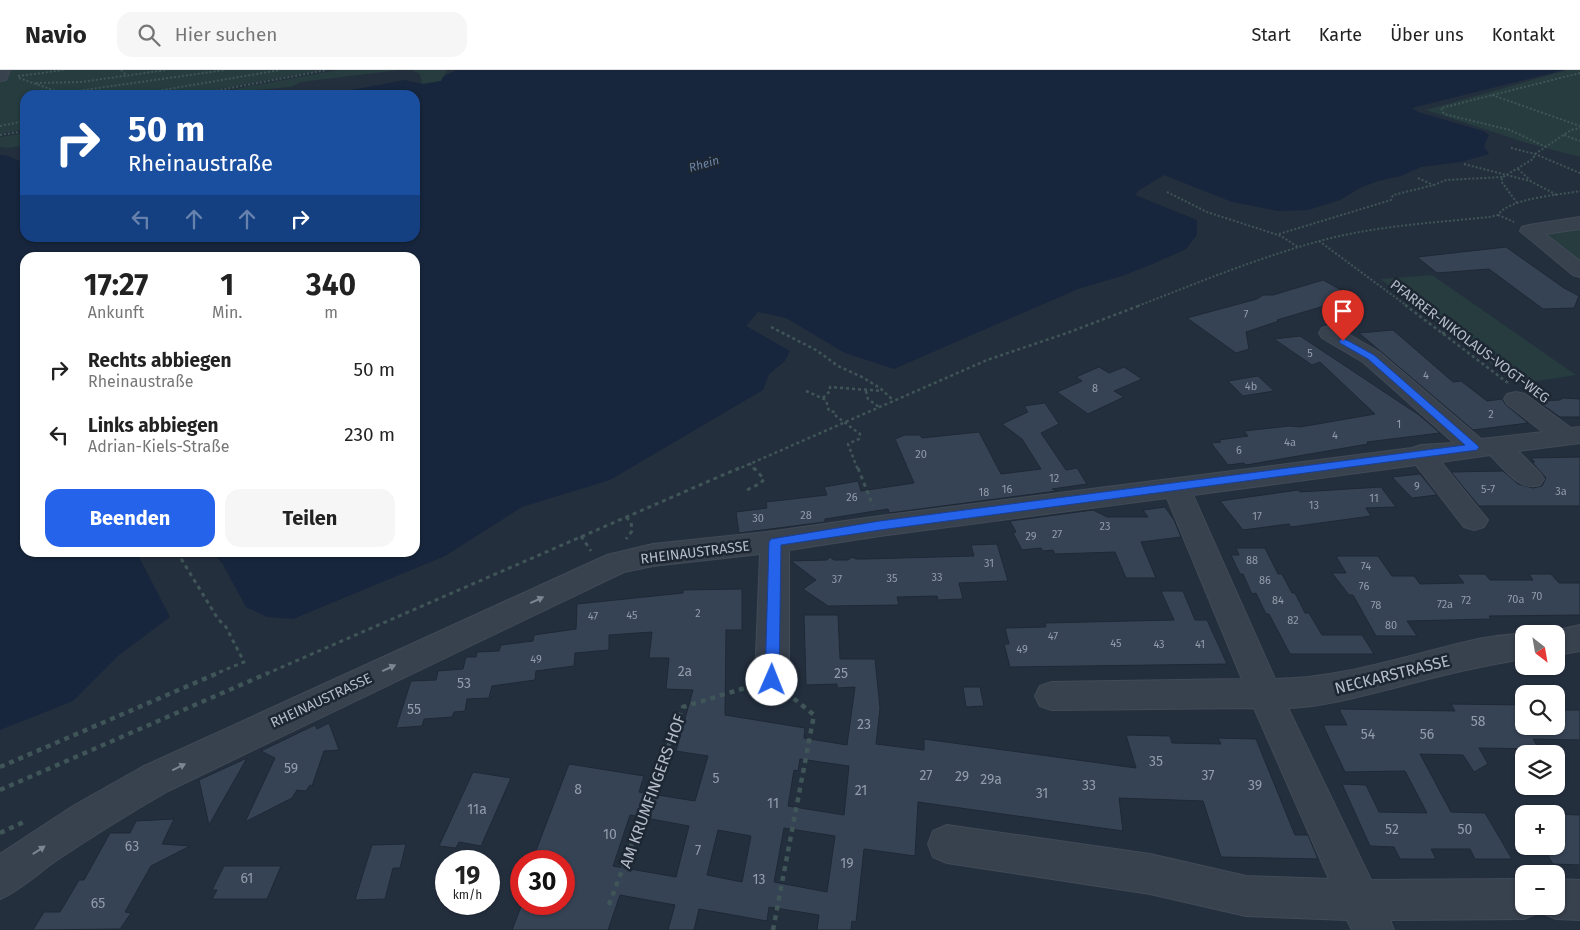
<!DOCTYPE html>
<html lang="de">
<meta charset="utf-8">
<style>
:root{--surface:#fff;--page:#f6f6f6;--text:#222;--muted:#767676;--line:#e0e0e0;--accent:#2563eb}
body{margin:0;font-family:"Fira Sans",sans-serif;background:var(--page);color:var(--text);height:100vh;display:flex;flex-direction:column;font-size:19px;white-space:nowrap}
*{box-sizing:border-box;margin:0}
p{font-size:16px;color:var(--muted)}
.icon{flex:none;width:28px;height:28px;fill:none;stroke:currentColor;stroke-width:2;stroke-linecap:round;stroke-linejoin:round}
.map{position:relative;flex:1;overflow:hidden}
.details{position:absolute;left:20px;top:182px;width:400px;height:305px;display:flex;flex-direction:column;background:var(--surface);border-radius:15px;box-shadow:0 1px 4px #0004}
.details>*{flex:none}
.top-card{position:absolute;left:20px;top:20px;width:400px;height:152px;border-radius:15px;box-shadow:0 1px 4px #0004;background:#1a4fa0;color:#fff;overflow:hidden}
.needle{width:32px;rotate:149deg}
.tools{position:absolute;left:1515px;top:555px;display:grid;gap:10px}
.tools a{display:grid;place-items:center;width:50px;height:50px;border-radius:10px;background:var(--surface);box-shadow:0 1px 4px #0004;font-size:25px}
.speed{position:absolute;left:435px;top:780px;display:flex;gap:10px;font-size:25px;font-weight:700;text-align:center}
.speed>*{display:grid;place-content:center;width:65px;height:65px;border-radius:50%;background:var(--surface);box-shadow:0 1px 4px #0004;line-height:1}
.speed small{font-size:12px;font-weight:400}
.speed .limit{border:8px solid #d22;background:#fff;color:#111}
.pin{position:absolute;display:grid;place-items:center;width:42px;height:42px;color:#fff;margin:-51px -21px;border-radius:50% 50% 50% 0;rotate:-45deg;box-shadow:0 0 5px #0007}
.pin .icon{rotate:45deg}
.me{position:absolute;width:55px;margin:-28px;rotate:1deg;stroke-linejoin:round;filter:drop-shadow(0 0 4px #0008)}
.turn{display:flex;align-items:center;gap:18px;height:105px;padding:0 25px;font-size:22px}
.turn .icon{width:65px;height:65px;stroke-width:2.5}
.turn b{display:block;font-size:35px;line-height:42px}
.lanes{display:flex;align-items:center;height:48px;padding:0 25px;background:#0003;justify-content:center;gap:25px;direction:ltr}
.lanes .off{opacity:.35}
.eta{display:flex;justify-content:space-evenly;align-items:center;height:85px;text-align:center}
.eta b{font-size:30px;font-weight:700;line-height:35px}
.primary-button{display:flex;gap:10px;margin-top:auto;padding:10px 25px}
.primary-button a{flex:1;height:58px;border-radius:15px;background:var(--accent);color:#fff;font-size:20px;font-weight:700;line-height:58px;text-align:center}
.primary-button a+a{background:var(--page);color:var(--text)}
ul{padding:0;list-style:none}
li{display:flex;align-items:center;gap:15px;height:65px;padding:0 25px}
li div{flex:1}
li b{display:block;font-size:19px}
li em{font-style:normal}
header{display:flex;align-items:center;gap:30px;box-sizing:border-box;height:70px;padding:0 25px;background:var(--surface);border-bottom:1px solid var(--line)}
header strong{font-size:24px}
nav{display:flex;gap:28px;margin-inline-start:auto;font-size:18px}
.search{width:350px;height:45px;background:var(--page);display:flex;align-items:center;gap:12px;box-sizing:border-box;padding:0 18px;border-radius:15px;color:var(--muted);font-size:19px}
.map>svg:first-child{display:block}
</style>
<header>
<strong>Navio</strong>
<div class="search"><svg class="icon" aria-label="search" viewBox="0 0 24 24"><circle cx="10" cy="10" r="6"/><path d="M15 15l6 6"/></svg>Hier suchen</div>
<nav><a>Start</a><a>Karte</a><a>Über uns</a><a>Kontakt</a></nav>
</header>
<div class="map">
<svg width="1580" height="860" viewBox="0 0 1580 860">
<rect width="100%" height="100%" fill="#242f3e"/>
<g fill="#263c3f">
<path d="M0,0H323L189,25H25V59L0,64Z"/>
<path d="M337,0H400L301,12L291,17L203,25Z"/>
<path d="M412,0H447L441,11L443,28L422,14L420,4Z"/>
<path d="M1567,0H1580V87L1527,73L1426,40Z"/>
<path d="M25,63V75L9,78L0,77V67Z"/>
<path d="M1580,155V198L1541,169L1546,161Z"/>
<path d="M1432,205L1576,305L1517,314L1380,209Z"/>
</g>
<path fill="#17263c" d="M456,0H1564L1412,38L1418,42L1483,61L1489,65L1484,76L1489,84L1461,92L1421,97L1401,106L1378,111L1360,118L1340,130L1308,140L1278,141L1232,132L1164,105L1138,121L1135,125L1197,150V165L1186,179L1155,193L1125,205L1078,219L894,299L845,283L786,248L758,242L746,256L790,281L785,291L769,304L763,320L610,410L522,437L445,486L293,549L267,547L246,537L222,493L213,483L415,482V188H25V482L137,483L170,547L119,585L73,631L0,660V85H5L23,92L19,98L25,97V168H415V25H324L405,10L422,14L441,11L443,7Z"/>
<g fill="#364354" stroke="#1f2835" fill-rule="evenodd">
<path d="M1506,177L1564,218L1579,226L1574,238L1543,239L1489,199L1437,203L1417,187Z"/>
<path d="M1323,210L1354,227L1277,250L1279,251L1246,262L1249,279L1236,283L1187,248L1257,229L1263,225H1273Z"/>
<path d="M1393,260L1453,312L1461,311L1487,331L1502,329L1506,335L1528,353L1473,360L1359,263Z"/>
<path d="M1300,266L1419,345L1440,363L1367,372L1368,374L1246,395L1244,393L1228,395L1211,373L1221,372L1219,370L1248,366L1244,361L1289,356L1300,357L1375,344L1320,292L1312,295L1274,269Z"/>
<path d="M1099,297L1109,303L1124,297L1142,309L1114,321L1124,327L1088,344L1057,322L1082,311L1076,307Z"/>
<path d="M1258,306L1274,321L1243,326L1228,311Z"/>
<path d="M1563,328L1580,329V347H1560L1537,331L1560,330Z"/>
<path d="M1045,333L1059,354L1041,363L1066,400L1077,398L1087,414L1052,419L1057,421L889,443L888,439L825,449V452L739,463L736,442L767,438L766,432L827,425L824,417L858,411L861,421L914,413L895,369L905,365H920L922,368L979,362L1001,404L1041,399L1022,369L1002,354L1028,342L1024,336Z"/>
<path d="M1580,387V436H1479L1451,402L1503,401L1518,414L1533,418L1542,416L1546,408L1532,392H1535L1531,388Z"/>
<path d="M1420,404L1437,425L1412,428L1392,407Z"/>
<path d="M1381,417L1396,437L1366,438L1371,446L1291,457L1289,454L1243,460L1220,431L1298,420L1300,422Z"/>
<path d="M1165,437L1174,450L1181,467L1141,472L1156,508H1126L1115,482L1055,484L1053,480L1043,481L1041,478L1022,480L1013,463L1016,462L1010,451L1093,440L1107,447H1148L1143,440Z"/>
<path d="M997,474L1008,511L959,513L963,529L938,530L937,526L897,527L899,535L828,536L803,519L816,510L791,491L827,490L830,487L834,490H848L852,487L856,489H864L974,486L971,475Z"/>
<path d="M1236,478H1265L1278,504H1282L1292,523H1295L1305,543H1309L1322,565H1362L1374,584H1290L1269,544H1266L1256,523L1252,524L1243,504H1240L1231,485H1239Z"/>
<path d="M1336,486H1378L1392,506H1414L1420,514L1464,513L1457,504H1485L1490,510H1533L1529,504H1551L1559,513H1580V545L1489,546L1491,549L1407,551L1417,566H1376L1353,525H1349L1332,503H1346Z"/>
<path d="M742,519V560H726L725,645L805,658L804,668L847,675L855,617L837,618V614L806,615L804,545H838L840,589H875L880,638L876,674L924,680V669L1136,698L1126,665L1170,666L1172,673L1221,674L1218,668L1256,669L1295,765H1308L1318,789L1221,787L1203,731L1119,728L1123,761L918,732L915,786L864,779L856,852L852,851L851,860H817L819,845L769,837L767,851L699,839L694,860H668L675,835L620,825L608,860H512L522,834H564V791H532L569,694L644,706L639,722L695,731L708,686L676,681L693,620L666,619L669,588H649L652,562L609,565V580L575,583L574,596L536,601L535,610L492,616L489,628L467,629L465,641L454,642L452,647L424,649L422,656L396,658L411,611L436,610L438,601L463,599L466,587H476L477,582L499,581L501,575L533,571L534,565L576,559L577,534L683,523V520ZM800,689L849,696L844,745L788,736L794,700L798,701ZM630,745L689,756L676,807L613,796ZM784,758L835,766L827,822L774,812ZM718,760L751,766L742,812L707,805Z"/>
<path d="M1161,521H1183L1195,550H1207L1227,594L1010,597L1004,574H1009L1005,558L1046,557L1045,553L1174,550Z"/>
<path d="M963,617H980L984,636L966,637Z"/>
<path d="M1451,634L1524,635V656H1556V640H1580V670L1533,669L1539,679L1479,678L1488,694L1474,702L1463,685L1420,684L1451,742L1485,743L1512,789H1475L1470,779H1431L1436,789H1400L1394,777L1370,776L1342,714L1366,715L1379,742L1427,743L1405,701L1345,702L1323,655H1347L1339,639L1455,641Z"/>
<path d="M329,653L339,680L324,681L312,716L310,715L306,721L297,720L292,728L245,752L275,688L261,681L315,655L317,659Z"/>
<path d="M247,688L209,755L199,710Z"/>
<path d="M473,702L511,708L481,776L459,772L456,778L439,776Z"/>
<path d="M1556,744L1580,745V795L1553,794L1542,776H1556Z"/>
<path d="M174,749L162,774L190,776L151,796L125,842L131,843L120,859L33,860L44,842H60L79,810H84L110,763H130L136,751Z"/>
<path d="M406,774L400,798H393L385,829L355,830L372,775Z"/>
<path d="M224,796H281L267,829H212L217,820H212Z"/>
</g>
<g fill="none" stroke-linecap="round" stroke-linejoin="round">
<defs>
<g id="minor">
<path d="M0,0H10L6,10L0,11Z"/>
<path d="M1580,147V159L1545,164L1580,191V207L1573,205L1520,161L1522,157L1529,155Z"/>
<path d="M1330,256L1338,258L1379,282L1481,369L1543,362L1507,334L1504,329L1507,324L1516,322L1525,324L1571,358L1580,357V373L1518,381L1540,403L1544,409L1540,415C1519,422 1505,399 1490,385L1441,392L1488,450L1484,457L1474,460L1464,457L1416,395L1193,425L1275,609C1345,608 1411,584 1478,569C1493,566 1509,565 1524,563L1527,564H1524V589C1478,596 1434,607 1390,619C1356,627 1323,637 1288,638L1371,810L1524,809V836H1556V809L1580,810V850L1556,849L1542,843L1540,839L1538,843L1524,849L1390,850L1394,860H1352L1347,850L1246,846L1150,824L947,793L933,787L928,774L933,761L947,755L1150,784L1246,806L1329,809L1254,638L1052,640L1040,636L1035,626L1040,616L1052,612L1242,609L1167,428L880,466L789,480V610L784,620L772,624L760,620L755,610L760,484L653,496L624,502L168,721C130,743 93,766 57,790C38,803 21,820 0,829V784L73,736L142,697L607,485L653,474L775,461L880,446L1412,378L1421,375L1454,373L1363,292L1322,268L1319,263L1322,258Z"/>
<path d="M1580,555V581L1556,585V564L1545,563Z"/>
</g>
</defs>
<use href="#minor" stroke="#414a57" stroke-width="2"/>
<g stroke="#3f5557" stroke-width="2" stroke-dasharray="2 2" stroke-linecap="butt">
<path d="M121,0L126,5"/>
<path d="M18,6L64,0"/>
<path d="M19,8L64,24"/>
<path d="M36,13L81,12L166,0"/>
<path d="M216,21L223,25"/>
<path d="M63,23L225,0"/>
<path d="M134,25L280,0"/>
<path d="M193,25L327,0"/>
<path d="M1492,25L1580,56"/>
<path d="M0,56L25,51"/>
<path d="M0,65L25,61"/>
<path d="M1564,65L1580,71"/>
<path d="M1546,77L1510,60L1444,44L1441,38L1580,3"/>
<path d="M1511,78L1535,84L1580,103"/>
<path d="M22,79L25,78"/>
<path d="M1464,94L1530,111L1557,125"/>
<path d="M1518,99L1530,110"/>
<path d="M1418,108L1433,115"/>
<path d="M1167,122L1207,142L1281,166L1298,177"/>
<path d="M1517,133L1501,111L1503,107L1533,89L1535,84L1571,60L1580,58"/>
<path d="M1498,145L1514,152"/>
<path d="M1279,164L1391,130L1393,125L1434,115L1446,110L1503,107"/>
<path d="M1319,171L1407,236"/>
<path d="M1138,236C1197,213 1255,189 1316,172C1372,156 1432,153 1489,147L1498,145C1509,128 1560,125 1580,121"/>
</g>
<g stroke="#3f5557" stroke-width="2.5" stroke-dasharray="3 3" stroke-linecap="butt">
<path d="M1405,235L1508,313"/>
<path d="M771,257L816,280L838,296L862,307L880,318L894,331"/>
<path d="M1442,263L1467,260"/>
<path d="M806,321L826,330L829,341L835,342L836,346L860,364L859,369L848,374L858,400"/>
<path d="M866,321L868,329L879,337"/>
<path d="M823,328L830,321V317L882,321"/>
<path d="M749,393L755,400"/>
<path d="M736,400L987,290L1067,263L1141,235"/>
</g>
<g stroke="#3f5557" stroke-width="3" stroke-dasharray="4 4" stroke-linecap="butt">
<path d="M858,398L873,436"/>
<path d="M747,420L761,413L764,409L754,398"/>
<path d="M626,447L631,452L632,461L626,469"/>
<path d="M581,466L591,481"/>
<path d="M177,482L218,549L226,557L244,592L215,604"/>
<path d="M266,604L739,398"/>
</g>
<g stroke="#3f5557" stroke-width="4.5" stroke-dasharray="5 5" stroke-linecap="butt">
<path d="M0,697L218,603"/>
<path d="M0,720L268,603"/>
<path d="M0,763L26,751"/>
<path d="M609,835L683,637L748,617"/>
<path d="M773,860L814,645L792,627"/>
</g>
<use href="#minor" fill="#38414e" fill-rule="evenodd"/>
</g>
<defs><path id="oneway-solid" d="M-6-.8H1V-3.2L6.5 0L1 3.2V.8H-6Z" transform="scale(1.25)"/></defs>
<g fill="#7c8592">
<use href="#oneway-solid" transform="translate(537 530) rotate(-25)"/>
<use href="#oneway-solid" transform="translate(389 598) rotate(-25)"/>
<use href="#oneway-solid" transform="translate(179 697) rotate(-26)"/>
<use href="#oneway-solid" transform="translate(39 780) rotate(-33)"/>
</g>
<path fill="#2563eb" stroke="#184099" d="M1343,268L1374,285L1477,375L1479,377L1477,380L880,460L781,475L779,610L777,614L772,616L767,614L765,610L769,472L771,469L880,451L1465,375L1368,289L1340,273L1339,271Z"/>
<g text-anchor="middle" stroke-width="5" stroke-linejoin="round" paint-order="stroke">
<g font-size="11" fill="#929caa">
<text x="1246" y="248">7</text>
<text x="1310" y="287">5</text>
<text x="1426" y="309">4</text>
<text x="1251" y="320">4b</text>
<text x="1095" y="322">8</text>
<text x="1491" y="348">2</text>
<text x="1399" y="358">1</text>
<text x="1335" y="369">4</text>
<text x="1290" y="376">4a</text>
<text x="1239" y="384">6</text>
<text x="921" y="388">20</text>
<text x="1054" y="412">12</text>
<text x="1417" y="420">9</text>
<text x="1007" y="423">16</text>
<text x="1488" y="423">5-7</text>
<text x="1561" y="425">3a</text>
<text x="984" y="426">18</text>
<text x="852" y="431">26</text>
<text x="1374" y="432">11</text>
<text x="1314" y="439">13</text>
<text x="806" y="449">28</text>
<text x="1257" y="450">17</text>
<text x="758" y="452">30</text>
<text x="1105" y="460">23</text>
<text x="1057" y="468">27</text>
<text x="1031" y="470">29</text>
<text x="1252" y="494">88</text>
<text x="989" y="497">31</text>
<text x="1366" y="500">74</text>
<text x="937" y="511">33</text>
<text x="892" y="512">35</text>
<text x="837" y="513">37</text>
<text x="1265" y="514">86</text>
<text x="1364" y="520">76</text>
<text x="1537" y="530">70</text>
<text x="1516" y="533">70a</text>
<text x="1278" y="534">84</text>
<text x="1466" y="534">72</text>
<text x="1445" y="538">72a</text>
<text x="1376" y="539">78</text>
<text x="698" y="547">2</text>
<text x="632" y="549">45</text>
<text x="593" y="550">47</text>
<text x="1293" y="554">82</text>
<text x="1391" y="559">80</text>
<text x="1053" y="570">47</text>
<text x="1116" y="577">45</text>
<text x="1159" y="578">43</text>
<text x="1200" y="578">41</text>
<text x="1022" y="583">49</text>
<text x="536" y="593">49</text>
</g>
<g font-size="12" font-style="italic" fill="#6d86a8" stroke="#1d2633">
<text transform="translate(704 94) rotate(-16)" y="4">Rhein</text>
</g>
<g font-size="14" fill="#b4bcc9" stroke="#1d2633">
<text transform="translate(1470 271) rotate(37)" y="5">PFARRER-NIKOLAUS-VOGT-WEG</text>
<text transform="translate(695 482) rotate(-7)" y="5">RHEINAUSTRASSE</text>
<text transform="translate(321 630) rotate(-25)" y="5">RHEINAUSTRASSE</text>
</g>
<g font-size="14" fill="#929caa">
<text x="685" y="606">2a</text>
<text x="841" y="608">25</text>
<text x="464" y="618">53</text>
<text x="414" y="644">55</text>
<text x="1478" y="656">58</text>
<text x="864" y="659">23</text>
<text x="1368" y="669">54</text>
<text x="1427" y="669">56</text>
<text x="1156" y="696">35</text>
<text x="291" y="703">59</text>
<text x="926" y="710">27</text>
<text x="1208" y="710">37</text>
<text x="962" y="711">29</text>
<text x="716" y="713">5</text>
<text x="991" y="714">29a</text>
<text x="1089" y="720">33</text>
<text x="1255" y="720">39</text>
<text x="578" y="724">8</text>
<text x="861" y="725">21</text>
<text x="1042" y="728">31</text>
<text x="773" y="738">11</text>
<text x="477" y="744">11a</text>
<text x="1392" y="764">52</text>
<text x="1465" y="764">50</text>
<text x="610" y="769">10</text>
<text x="132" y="781">63</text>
<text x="698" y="785">7</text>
<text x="847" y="798">19</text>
<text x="247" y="813">61</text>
<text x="759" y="814">13</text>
<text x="98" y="838">65</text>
</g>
<g font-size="16" fill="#b4bcc9" stroke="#1d2633">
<text transform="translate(1392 604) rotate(-14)" y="6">NECKARSTRASSE</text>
<text transform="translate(652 721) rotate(-70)" y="6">AM KRUMFINGERS HOF</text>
</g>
</g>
</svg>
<div class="tools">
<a><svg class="needle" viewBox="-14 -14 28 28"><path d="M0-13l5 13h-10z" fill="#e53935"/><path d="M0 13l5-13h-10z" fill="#767676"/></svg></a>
<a><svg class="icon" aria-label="search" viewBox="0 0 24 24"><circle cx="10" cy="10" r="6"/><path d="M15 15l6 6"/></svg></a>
<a><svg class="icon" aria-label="layers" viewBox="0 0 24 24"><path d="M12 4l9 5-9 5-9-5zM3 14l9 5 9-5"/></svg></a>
<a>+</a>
<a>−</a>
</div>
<div class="speed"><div>19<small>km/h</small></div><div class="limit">30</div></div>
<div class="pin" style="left:1343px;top:271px;background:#d93025"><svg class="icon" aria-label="arrive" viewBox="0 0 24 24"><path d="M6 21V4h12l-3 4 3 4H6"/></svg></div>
<svg class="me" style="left:772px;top:610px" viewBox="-20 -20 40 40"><circle r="19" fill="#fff"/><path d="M0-13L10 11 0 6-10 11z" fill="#2563eb"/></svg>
<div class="top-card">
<div class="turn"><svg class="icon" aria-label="right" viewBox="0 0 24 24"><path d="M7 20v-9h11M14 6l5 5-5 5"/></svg><div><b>50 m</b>Rheinaustraße</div></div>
<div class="lanes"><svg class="icon off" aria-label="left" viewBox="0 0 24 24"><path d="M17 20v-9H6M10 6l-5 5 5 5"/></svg><svg class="icon off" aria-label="ahead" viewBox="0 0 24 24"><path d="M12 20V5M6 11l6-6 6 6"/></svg><svg class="icon off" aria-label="ahead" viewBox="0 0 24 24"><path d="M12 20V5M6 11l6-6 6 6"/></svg><svg class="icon" aria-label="right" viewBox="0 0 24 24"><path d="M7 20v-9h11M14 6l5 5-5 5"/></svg></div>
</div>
<section class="details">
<div class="eta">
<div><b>17:27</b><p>Ankunft</p></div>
<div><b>1</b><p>Min.</p></div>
<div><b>340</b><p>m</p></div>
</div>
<ul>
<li><svg class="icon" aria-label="right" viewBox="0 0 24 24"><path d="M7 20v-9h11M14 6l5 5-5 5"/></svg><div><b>Rechts abbiegen</b><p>Rheinaustraße</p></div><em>50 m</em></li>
<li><svg class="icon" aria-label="left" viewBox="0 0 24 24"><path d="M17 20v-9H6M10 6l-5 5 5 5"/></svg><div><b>Links abbiegen</b><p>Adrian-Kiels-Straße</p></div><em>230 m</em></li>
</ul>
<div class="primary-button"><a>Beenden</a><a>Teilen</a></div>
</section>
</div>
